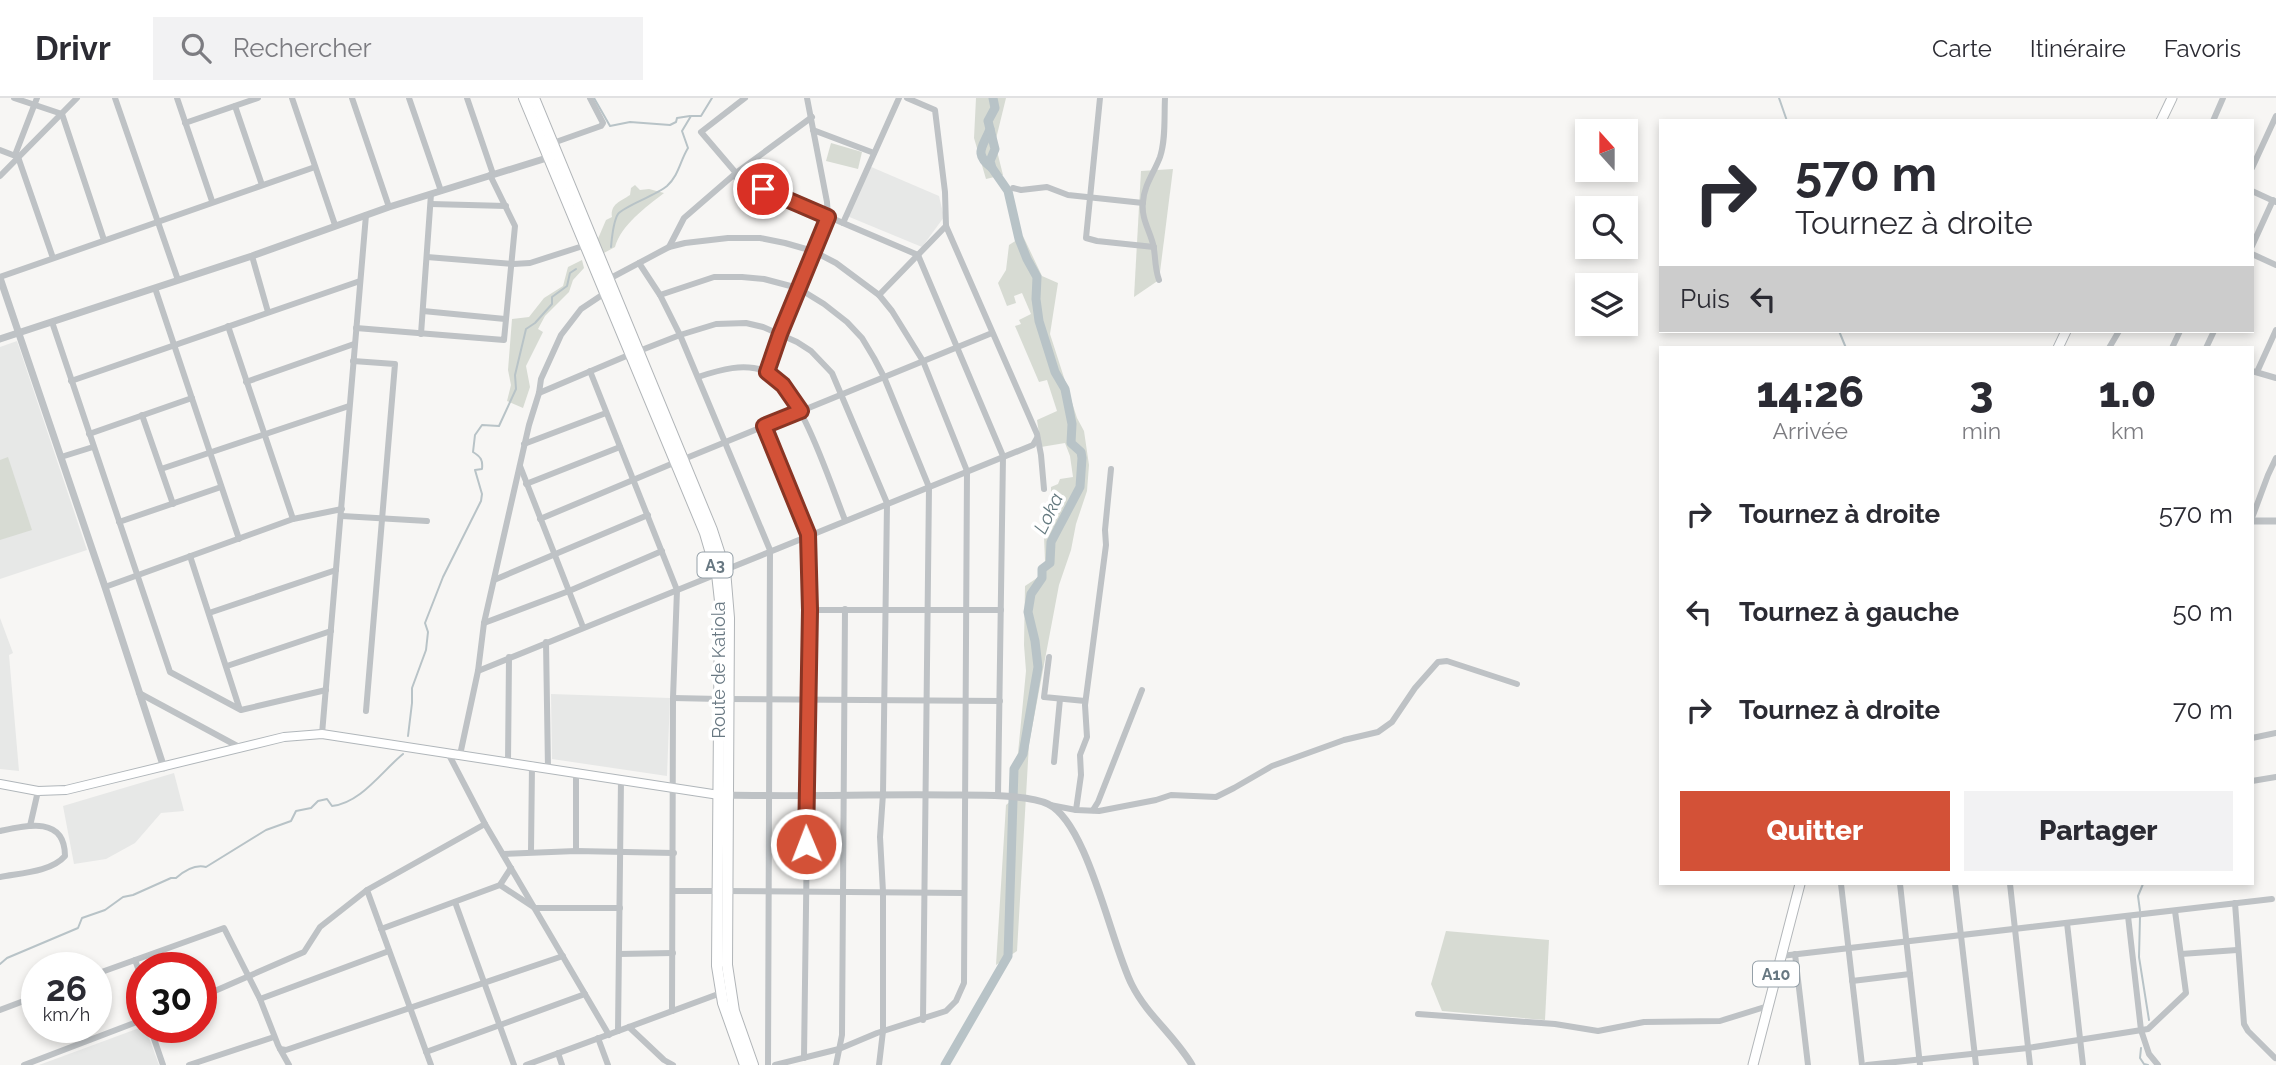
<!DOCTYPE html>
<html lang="fr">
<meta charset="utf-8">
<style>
:root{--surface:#fff;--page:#f2f2f3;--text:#2b2b33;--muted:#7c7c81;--line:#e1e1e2;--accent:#d35137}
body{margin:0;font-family:Raleway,sans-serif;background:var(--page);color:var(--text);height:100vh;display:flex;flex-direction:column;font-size:26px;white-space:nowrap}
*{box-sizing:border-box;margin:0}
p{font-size:23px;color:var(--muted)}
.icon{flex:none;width:38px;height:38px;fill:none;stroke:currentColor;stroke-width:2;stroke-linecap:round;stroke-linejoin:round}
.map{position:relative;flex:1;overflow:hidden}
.drawer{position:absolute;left:1659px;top:248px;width:595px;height:539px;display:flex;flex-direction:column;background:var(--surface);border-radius:0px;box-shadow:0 4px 10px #0003}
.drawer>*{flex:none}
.guide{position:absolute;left:1659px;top:21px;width:595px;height:214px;border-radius:0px;box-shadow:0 4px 10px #0003;background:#fff;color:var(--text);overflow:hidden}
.needle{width:46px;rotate:339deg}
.tools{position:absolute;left:1575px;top:21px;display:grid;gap:14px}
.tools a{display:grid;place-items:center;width:63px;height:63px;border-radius:0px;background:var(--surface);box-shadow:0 4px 10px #0003;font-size:35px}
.speed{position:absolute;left:21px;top:854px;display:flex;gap:14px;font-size:35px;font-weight:700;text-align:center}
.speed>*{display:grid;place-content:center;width:91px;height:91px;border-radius:50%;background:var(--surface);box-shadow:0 4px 10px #0003;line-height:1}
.speed small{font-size:18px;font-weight:400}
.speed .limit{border:10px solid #d22;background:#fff;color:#111}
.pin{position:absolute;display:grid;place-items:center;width:60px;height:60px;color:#fff;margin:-30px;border:4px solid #fff;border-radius:50%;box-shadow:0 2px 7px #0007}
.me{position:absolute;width:77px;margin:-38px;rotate:359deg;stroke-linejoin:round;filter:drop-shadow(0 0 5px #0008)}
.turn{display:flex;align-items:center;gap:24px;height:147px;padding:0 21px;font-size:32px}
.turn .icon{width:91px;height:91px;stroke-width:2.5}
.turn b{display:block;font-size:49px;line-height:60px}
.then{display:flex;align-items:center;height:66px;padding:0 21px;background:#0003;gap:14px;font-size:26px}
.eta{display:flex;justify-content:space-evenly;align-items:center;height:119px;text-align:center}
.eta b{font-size:42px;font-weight:800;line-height:49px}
.action{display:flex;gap:14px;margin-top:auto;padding:14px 21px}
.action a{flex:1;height:80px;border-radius:0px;background:var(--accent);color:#fff;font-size:28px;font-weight:800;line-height:80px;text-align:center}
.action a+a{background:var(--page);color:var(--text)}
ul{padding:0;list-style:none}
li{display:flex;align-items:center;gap:21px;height:98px;padding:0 21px}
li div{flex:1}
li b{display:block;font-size:26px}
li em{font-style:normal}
header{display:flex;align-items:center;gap:42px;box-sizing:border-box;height:98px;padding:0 35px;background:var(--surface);border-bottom:2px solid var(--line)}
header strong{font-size:33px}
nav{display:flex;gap:38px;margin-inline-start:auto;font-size:24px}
.search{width:490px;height:63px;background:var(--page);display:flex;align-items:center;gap:18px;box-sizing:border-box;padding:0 24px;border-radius:0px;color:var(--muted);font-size:26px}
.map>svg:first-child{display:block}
</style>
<header>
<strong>Drivr</strong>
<div class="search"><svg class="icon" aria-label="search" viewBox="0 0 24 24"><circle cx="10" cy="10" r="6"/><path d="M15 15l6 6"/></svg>Rechercher</div>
<nav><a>Carte</a><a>Itinéraire</a><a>Favoris</a></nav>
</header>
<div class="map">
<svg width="2276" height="967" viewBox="0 0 2276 967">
<rect width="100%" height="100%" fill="#f7f6f4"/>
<g fill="#e7e8e7">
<path d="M869,68L939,98L944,119L922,149L847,118Z"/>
<path d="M17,243L87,452L0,481V249Z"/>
<path d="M0,520L13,555L9,557L19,673L0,671Z"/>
<path d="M551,596L670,600L667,678L552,661Z"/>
<path d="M174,675L184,713L161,715L135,745L106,761L74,766L63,708Z"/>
<path d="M142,929H145L159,967H39Z"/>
</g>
<g fill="#d7dbd3">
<path d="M976,0H1006L995,45L1003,77L986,81L974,40Z"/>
<path d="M831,45L862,54L858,71L826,63Z"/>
<path d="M1173,71L1159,182L1134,199L1141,73Z"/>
<path d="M635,87L640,92L649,91L664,95C646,109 621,127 615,149L602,156L597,143L606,122L612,119C610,106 621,103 630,97L631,90Z"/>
<path d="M1023,138L1042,178L1058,185L1050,236L1077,320L1084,333L1089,367L1087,393L1076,426L1071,452L1059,487L1029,646L1017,853L996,867L1006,707L1012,702L1013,669L1018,655L1026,573L1024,547L1025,488L1040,478L1045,463L1043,413L1051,411V389L1058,386L1060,381L1073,379L1070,358L1065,345L1041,349L1037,322L1057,313L1047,282L1039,284L1015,228L1021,226L1019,222L1031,216L1022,195L1014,198L1016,205L1007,208L998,185L1006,172L1009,147Z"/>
<path d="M582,162L584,170L573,182L569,194L545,218L538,231L543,234L526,268L530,289L523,310L507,303L511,287L508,272L512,221L529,219L544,200L563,188L568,169Z"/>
<path d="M8,359L32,432L0,442V362Z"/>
<path d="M1446,833L1549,842L1545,922L1442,913L1431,886Z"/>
</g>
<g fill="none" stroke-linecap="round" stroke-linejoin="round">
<g stroke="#b8c3c7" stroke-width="2">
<path d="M594,0L610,28L630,24L670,27L676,24L677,20L690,18"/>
<path d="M1779,0L1787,23"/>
<path d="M611,149C612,139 613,124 618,116C624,108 655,98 667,88C679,77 680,63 688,50L682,33L691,18H701L712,0"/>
<path d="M1839,233L1846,250"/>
<path d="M408,638L412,605V590L426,552L428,534L425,525L443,479L481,403L482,396L475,372L482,371C483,362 481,359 473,354L475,337L482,327L499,328L516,291L515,277L526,231L535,225L552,206V199L567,188L570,175L576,171"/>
<path d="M2140,813L2138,798L2143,786"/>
<path d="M2140,819L2139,859L2149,922"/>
<path d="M0,866L7,860L78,830L82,820L105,812L123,799L133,797L171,780H176C184,773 195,766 206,769L266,732L291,723L296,713L311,710L318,703L327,701L332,708C361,705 382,673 403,656"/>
<path d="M2141,950L2140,960L2144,966L2148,967"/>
</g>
<g stroke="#b8c3c7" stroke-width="9">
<path d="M990,31C984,48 972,55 992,70"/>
<path d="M945,967L1008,858L1014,671L1023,656L1038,569L1035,543L1028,514L1031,496L1042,480V471L1050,465L1051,444L1080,389L1082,360L1081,354L1071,345L1072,326L1065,291L1055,274L1039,223L1036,201L1037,179L1027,161L1019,141L1008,93L992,70L990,63L995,51L988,23L995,10L993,0"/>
</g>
<defs>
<path id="secondary" d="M0,686L38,693L66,692L284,639L322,636L719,697"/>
<g id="primary">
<path d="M2161,23L2172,0"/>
<path d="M2058,250L2066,233"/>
<path d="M1753,967L1800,786"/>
</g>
<g id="trunk">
<path d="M524,0L705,435L717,476L720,503L717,868L723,905L745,967"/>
<path d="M534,0L712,432L725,472L729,520L727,867L734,913L753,967"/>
</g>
</defs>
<use href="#secondary" stroke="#b0b6ba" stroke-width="10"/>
<use href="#primary" stroke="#b2b6b9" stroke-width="11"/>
<use href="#trunk" stroke="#b1b5b8" stroke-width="12"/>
<g stroke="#bec2c5" stroke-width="6">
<path d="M14,0L62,16L104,142"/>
<path d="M115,0L178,182"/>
<path d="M177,0L212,103"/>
<path d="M292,0L335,127"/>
<path d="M352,0L389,109"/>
<path d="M409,0L441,93"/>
<path d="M467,0L493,76"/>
<path d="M907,0L935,12L945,94L946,128L1037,336L1041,357L1044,391"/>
<path d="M1100,0L1086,140L1097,143L1154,149"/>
<path d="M235,8L262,87"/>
<path d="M2213,23L2223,0"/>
<path d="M185,25L258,0"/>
<path d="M813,32L874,55"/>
<path d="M553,45L601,28L603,25L590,0"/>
<path d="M0,52L18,59L53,160"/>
<path d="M15,57L37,0"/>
<path d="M2252,70L2276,18"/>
<path d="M736,75L701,34L745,0"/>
<path d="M0,78L77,0"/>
<path d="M733,78L918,157L1003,358L998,698"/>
<path d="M1013,90L1021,92L1047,89L1068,97L1143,105"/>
<path d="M2252,93L2276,104"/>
<path d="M431,106L506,108"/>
<path d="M843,125L899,0"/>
<path d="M2252,148L2273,102"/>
<path d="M669,149L684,120L736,75L812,19"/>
<path d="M2252,156L2276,167"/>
<path d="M252,158L268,214"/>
<path d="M427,159L513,166L530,165L586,147"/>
<path d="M639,165L660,197L680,237L770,452L768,967"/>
<path d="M0,179L315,69"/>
<path d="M607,182L669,149L685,145L728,140H760L785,145L813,153L836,165L879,197L892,213L923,263L967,373L964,885L956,903L946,913L877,935L839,951L775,967"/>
<path d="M1159,182C1154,168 1156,158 1153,146C1149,131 1141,120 1143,104C1144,87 1154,75 1160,59C1166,41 1164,19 1165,0"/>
<path d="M155,190L239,441"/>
<path d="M660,197L714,179H742L764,181L798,190L824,206L847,224L862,240L874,260L884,279L929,389L923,922"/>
<path d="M879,197L946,128"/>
<path d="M423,213L505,221"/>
<path d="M52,224L170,574L241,612L326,592"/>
<path d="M228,228L293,421"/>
<path d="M356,230L504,242L515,128L490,77"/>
<path d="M421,236L431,96"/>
<path d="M2109,250L2119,233"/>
<path d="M2172,250L2180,233"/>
<path d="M2206,250L2214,233"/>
<path d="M639,253L680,237L716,226L746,225L763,229L797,244L811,253L832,275L887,405L883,696L880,739L883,794V933L879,967"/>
<path d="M353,263L395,266L366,613"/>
<path d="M590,273L677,492L673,600L672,913"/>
<path d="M2252,273L2276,280"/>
<path d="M767,274L780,236L828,119L827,104L807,0"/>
<path d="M2257,274L2276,232"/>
<path d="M698,279C719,272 745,264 767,274C800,288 831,388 845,422"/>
<path d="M71,283L360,183"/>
<path d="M246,284L354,246"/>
<path d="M539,295L631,256"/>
<path d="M142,317L173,406"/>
<path d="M764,328L808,436L810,512L804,960"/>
<path d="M89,336L192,300"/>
<path d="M524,346L606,315"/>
<path d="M61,359L93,349"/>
<path d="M684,361L992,235"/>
<path d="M520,368L583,529"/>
<path d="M161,371L349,308"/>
<path d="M526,386L620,349"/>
<path d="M342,418L427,423"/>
<path d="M2252,420L2268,377L2276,360"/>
<path d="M540,421L676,364"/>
<path d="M119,424L221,389"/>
<path d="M190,458L239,609"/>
<path d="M725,472L1033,347L1037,340"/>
<path d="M494,482L648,417"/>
<path d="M105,489L293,421L342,411"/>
<path d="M810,512H1001"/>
<path d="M209,515L336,472"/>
<path d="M484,525L569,493L662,453"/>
<path d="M546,544L548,670"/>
<path d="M1049,559L1044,599L1085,603"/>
<path d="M227,568L331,533"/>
<path d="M478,573L717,476"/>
<path d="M139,595L241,650"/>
<path d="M673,600L720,601"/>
<path d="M728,601L1000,603"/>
<path d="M322,636L366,117"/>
<path d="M2252,640L2276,635"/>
<path d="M448,655L485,726L609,937"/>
<path d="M460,657L478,573L484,525L529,327L539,295L541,281L561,237L581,211L605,195"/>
<path d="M508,664L509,559"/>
<path d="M1054,664L1060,601"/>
<path d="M2252,683L2276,679"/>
<path d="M1050,707L1076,712L1099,713L1156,702L1171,697L1216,699L1234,690L1272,668L1344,642L1378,634L1392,624L1415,590L1438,564L1447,563L1517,586"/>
<path d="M1076,712L1081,677L1080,657L1087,639L1085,607L1106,447L1105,432L1111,371"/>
<path d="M1093,712L1098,704L1142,592"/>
<path d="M30,728L38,693"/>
<path d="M0,733C27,727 65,718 65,758C51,774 21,775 0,779"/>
<path d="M531,753L532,667"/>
<path d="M576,753V674"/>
<path d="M503,756L576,753L674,755"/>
<path d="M1841,786L1862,967"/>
<path d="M1900,786L1920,967"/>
<path d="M1955,786L1976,967"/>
<path d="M2010,786L2030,967"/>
<path d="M500,787L535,810H620"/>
<path d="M367,792L431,967"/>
<path d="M674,793H717"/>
<path d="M727,793L964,795"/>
<path d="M455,804L514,967"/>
<path d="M2235,805L2244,926L2248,933L2275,960"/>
<path d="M2128,818L2141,932L2149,956L2158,967"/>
<path d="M2067,825L2083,967"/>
<path d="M381,831L500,787L511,770"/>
<path d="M619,856L673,855"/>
<path d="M1795,856L1808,967"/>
<path d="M2181,856L2237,852"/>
<path d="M1781,858L2272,801"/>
<path d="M135,862L142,881"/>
<path d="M96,876L224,830L260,901L278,947L280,951L286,952L563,858"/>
<path d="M1852,883L1910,876"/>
<path d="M201,899L304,854L320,829L367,792L485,726"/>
<path d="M260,901L389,853"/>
<path d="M0,912L37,898"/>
<path d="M1418,916L1555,926L1598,933L1644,924L1720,923L1768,908"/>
<path d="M150,929L163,967"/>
<path d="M629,929L664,962L673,967"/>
<path d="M618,933L621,681"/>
<path d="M598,940L608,967"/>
<path d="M280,951L289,967"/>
<path d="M426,954L585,896"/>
<path d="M558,955L562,967"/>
<path d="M24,967L142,922"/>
<path d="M189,967L274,939"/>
<path d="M526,967L721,895"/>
<path d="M836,967L842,937L845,511"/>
<path d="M1867,967L2028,950L2148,931L2186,895L2175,813"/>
</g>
<g stroke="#bec2c5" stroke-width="7">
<path d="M0,180L105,489L164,670"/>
<path d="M0,241L252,158L389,109L550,59"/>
<path d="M2252,423H2276"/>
<path d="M726,697C800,699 874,696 948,697C973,697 1027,696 1048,706C1088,725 1111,846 1132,887C1147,917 1175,938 1192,967"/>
</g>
<use href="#secondary" stroke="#fff" stroke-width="8"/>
<use href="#primary" stroke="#fff" stroke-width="9"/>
<use href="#trunk" stroke="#fff" stroke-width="10"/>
</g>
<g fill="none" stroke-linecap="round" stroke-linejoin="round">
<defs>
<path id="route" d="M763,91L828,119L780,236L767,274L783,287L801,313L764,328L808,436L810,512L806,746"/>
</defs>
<use href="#route" stroke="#893524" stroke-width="18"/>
<use href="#route" stroke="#d35137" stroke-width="12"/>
</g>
<g text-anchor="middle" stroke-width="7" stroke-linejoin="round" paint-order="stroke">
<g fill="#fff" stroke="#95a0a8" stroke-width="2">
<rect x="697.5" y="454.5" width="35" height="25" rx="5"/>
<rect x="1753" y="863.5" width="46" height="25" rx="5"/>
</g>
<g font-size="16" font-weight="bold" fill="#687882">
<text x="715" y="473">A3</text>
<text x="1776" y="882">A10</text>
</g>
<g font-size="18" fill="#687882" stroke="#fff">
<text transform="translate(719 572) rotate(-90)" y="6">Route de Katiola</text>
</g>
<g font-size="19" font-style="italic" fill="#64797f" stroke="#fff">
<text transform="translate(1048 415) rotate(-64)" y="7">Loka</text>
</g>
</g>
</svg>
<div class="tools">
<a><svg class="needle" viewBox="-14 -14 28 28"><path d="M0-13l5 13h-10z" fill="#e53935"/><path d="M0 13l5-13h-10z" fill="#7c7c81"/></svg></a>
<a><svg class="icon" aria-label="search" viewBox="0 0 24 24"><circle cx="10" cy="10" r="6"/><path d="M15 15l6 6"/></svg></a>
<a><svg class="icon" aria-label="layers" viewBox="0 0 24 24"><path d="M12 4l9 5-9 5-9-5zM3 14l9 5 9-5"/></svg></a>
</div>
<div class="speed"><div>26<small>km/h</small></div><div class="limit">30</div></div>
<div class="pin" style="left:763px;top:91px;background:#d93025"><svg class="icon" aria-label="arrive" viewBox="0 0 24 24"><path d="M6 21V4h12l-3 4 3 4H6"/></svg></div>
<svg class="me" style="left:806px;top:746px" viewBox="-20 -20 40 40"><circle r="17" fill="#d35137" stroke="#fff" stroke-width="3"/><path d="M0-11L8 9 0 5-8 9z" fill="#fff"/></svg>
<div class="guide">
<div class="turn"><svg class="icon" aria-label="right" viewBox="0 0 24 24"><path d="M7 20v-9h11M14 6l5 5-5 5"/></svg><div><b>570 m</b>Tournez à droite</div></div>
<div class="then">Puis<svg class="icon" aria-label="left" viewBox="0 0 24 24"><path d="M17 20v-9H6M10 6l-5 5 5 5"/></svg></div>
</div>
<section class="drawer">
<div class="eta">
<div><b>14:26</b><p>Arrivée</p></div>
<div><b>3</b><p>min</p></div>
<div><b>1.0</b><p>km</p></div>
</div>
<ul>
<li><svg class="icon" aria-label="right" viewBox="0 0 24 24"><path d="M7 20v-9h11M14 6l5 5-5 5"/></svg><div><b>Tournez à droite</b></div><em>570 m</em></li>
<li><svg class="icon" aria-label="left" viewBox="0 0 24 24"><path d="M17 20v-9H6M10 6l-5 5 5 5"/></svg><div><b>Tournez à gauche</b></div><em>50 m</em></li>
<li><svg class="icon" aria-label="right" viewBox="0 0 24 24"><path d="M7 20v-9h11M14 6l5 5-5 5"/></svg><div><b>Tournez à droite</b></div><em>70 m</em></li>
</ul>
<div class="action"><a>Quitter</a><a>Partager</a></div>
</section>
</div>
